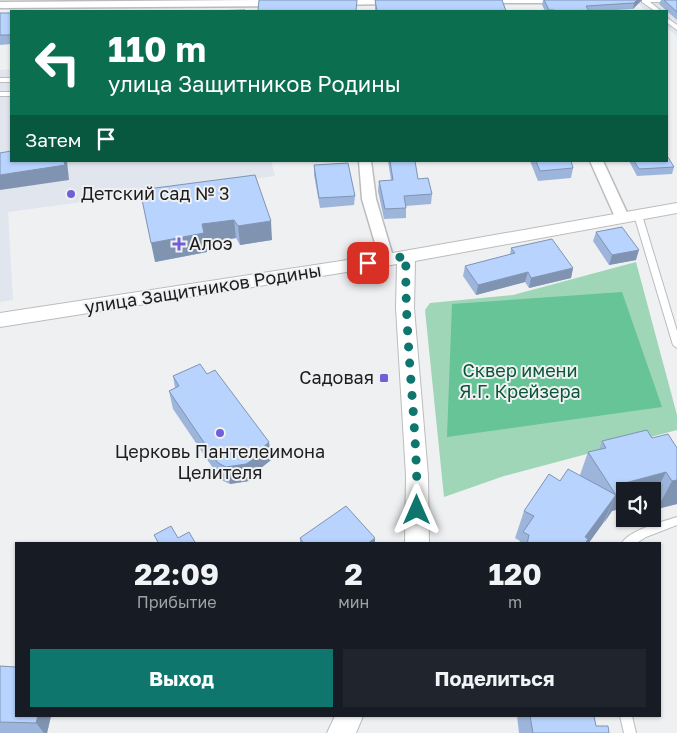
<!DOCTYPE html>
<html lang="ru">
<meta charset="utf-8">
<style>
:root{--surface:#171b24;--page:#20242c;--text:#f1f3f6;--muted:#9ea1a6;--accent:#0f766e}
body{margin:0;font-family:"Golos Text",sans-serif;background:var(--page);color:var(--text);height:100vh;display:flex;flex-direction:column;font-size:19px;white-space:nowrap}
*{box-sizing:border-box;margin:0}
p{font-size:16px;color:var(--muted)}
.icon{flex:none;width:28px;height:28px;fill:none;stroke:currentColor;stroke-width:2;stroke-linecap:round;stroke-linejoin:round}
.map{position:relative;flex:1;overflow:hidden}
.details{position:absolute;left:15px;top:542px;width:646px;height:175px;display:flex;flex-direction:column;background:var(--surface);border-radius:0px;box-shadow:0 1px 4px #0004}
.details>*{flex:none}
.hud{position:absolute;left:10px;top:10px;width:658px;height:152px;border-radius:0px;box-shadow:0 1px 4px #0004;background:#0b6e4f;color:#fff;overflow:hidden}
.fabs{position:absolute;left:616px;top:482px;display:grid;gap:10px}
.fabs a{display:grid;place-items:center;width:45px;height:45px;border-radius:0px;background:var(--surface);box-shadow:0 1px 4px #0004;font-size:25px}
.pin{position:absolute;display:grid;place-items:center;width:42px;height:42px;color:#fff;margin:-21px;border-radius:10px;box-shadow:0 2px 8px #0006}
.me{position:absolute;width:55px;margin:-28px;rotate:0deg;stroke-linejoin:round;filter:drop-shadow(0 0 4px #0008)}
.turn{display:flex;align-items:center;gap:18px;height:105px;padding:0 15px;font-size:22px}
.turn .icon{width:65px;height:65px;stroke-width:2.5}
.turn b{display:block;font-size:35px;line-height:42px}
.then{display:flex;align-items:center;height:48px;padding:0 15px;background:#0003;gap:10px;font-size:19px}
.eta{display:flex;justify-content:space-evenly;align-items:center;height:85px;text-align:center}
.eta b{font-size:30px;font-weight:700;line-height:35px}
.primary-button{display:flex;gap:10px;margin-top:auto;padding:10px 15px}
.primary-button a{flex:1;height:58px;border-radius:0px;background:var(--accent);color:#fff;font-size:20px;font-weight:700;line-height:58px;text-align:center}
.primary-button a+a{background:var(--page);color:var(--text)}
.map>svg:first-child{display:block}
</style>
<div class="map">
<svg width="677" height="733" viewBox="0 0 677 733">
<rect width="100%" height="100%" fill="#eff0f2"/>
<g fill="#e0e5ee">
<path d="M635,0H677V36L666,27V11H646Z"/>
<path d="M11,69V161H271L275,176L8,212L13,300L0,302V70Z"/>
</g>
<path fill="#9ed6b7" d="M636,262L677,415V430L504,476L444,497L425,310L430,303L513,295Z"/>
<path fill="#67c496" d="M622,292L662,407L447,437L452,304Z"/>
<g fill="none" stroke-linecap="round" stroke-linejoin="round">
<defs>
<g id="service">
<path d="M642,0H669L666,2H650L661,11H655L642,2Z"/>
<path d="M666,17L677,25V30L666,22Z"/>
<rect x="0" y="78" width="11" height="4"/>
<rect x="0" y="92" width="11" height="4"/>
<path d="M635,213H638L642,215L677,331V348L673,345L634,215Z"/>
<path d="M677,517V525L646,537L635,544H621C629,530 662,522 677,517Z"/>
<path d="M620,716H632L636,733H624Z"/>
</g>
<g id="minor">
<path d="M270,0H280L285,3L280,6L0,8V2Z"/>
<path d="M331,0H443L438,3L335,5L331,4Z"/>
<path d="M493,0H557L552,3H498Z"/>
<path d="M359,161H371L376,199L394,260L392,263L387,265L380,260L362,199Z"/>
<path d="M590,161H603L629,217L627,220H617L615,217Z"/>
</g>
<g id="tertiary">
<path d="M677,203V213L415,261L414,308L428,476L429,544H405L406,476L396,308L397,264L0,327V313L387,254Z"/>
<path d="M335,716H363L356,733H327Z"/>
</g>
</defs>
<use href="#service" stroke="#bbbcbe" stroke-width="2"/>
<use href="#minor" stroke="#bbbcbe" stroke-width="3"/>
<use href="#tertiary" stroke="#bbbcbe" stroke-width="2"/>
<use href="#service" fill="#fff" fill-rule="evenodd"/>
<use href="#minor" fill="#fff" fill-rule="evenodd"/>
<use href="#tertiary" fill="#fff" fill-rule="evenodd"/>
</g>
<g fill="#9db5da">
<path d="M375,0H502L506,11H375Z"/>
<path d="M543,0H642L633,9L599,11H545L542,5Z"/>
<path d="M661,0H677V20L659,4Z"/>
<path d="M0,13H11V44L0,45Z"/>
<path d="M388,161H415L418,179L432,194L431,204L406,206V218L384,219L378,191L379,181L391,180Z"/>
<path d="M530,161H571L573,168L571,178L538,181Z"/>
<path d="M629,161H666L674,167L672,174L637,176Z"/>
<path d="M314,165L355,196L354,205L320,208L314,175Z"/>
<path d="M255,175L272,240L240,245L236,238L206,243L207,252L155,262Z"/>
<path d="M596,232L636,260L609,265L593,241Z"/>
<path d="M511,248L573,268L571,278L529,288L525,282L476,295L463,276L465,266L510,255Z"/>
<path d="M207,374L269,442L271,460L261,468L259,474L249,481L230,484L221,480L173,409L169,391L175,388L173,376Z"/>
<path d="M652,438L677,448V504L657,509L652,502V491L612,511L588,544H519L520,541L515,538L524,511L560,481L580,475L588,452L599,450L602,441Z"/>
<path d="M300,538L375,544H300Z"/>
<path d="M0,666L16,716H51L47,733H0Z"/>
<path d="M517,716H594L596,726L609,733H519Z"/>
</g>
<g fill="#8094b2">
<path d="M637,0H642L633,9L634,3Z"/>
<path d="M64,161H67L69,180L0,190V175Z"/>
<path d="M234,220L236,238L206,243L207,252L155,262L151,243L202,224Z"/>
<path d="M271,221L272,240L240,245L238,226Z"/>
<path d="M639,250L636,260L609,265L612,255Z"/>
<path d="M573,268L571,278L529,288L531,278Z"/>
<path d="M528,272L525,282L476,295L478,285Z"/>
<path d="M269,442L271,460L261,468L259,474L249,481L230,484L226,467L259,451Z"/>
<path d="M666,472L652,499V491H625V508L612,511L604,523L616,495L625,483Z"/>
<path d="M677,480V504L657,509L672,481Z"/>
<path d="M616,495L603,523L588,544H582L585,537Z"/>
<path d="M375,538V544H367Z"/>
<path d="M38,716H51L47,733H44L36,723Z"/>
</g>
<g fill="#b7d3fe" stroke="#8094b2">
<path d="M259,0H357L356,11H258Z"/>
<path d="M375,0H502L506,11H377Z"/>
<path d="M544,0H637L634,3L586,6L589,11H554V10H549Z"/>
<path d="M664,0H677V12Z"/>
<path d="M245,10V11H208Z"/>
<path d="M0,13H11V32L10,35H0Z"/>
<path d="M11,151V161H64L65,165L0,175V153Z"/>
<path d="M666,154L674,167L639,169L634,161H666Z"/>
<path d="M390,161H415L418,179L428,178L432,194L404,196L406,208L385,209L379,181L393,180Z"/>
<path d="M536,161H571L573,168L540,171Z"/>
<path d="M348,163L355,196L319,198L314,165Z"/>
<path d="M255,175L271,221L238,226L234,220L202,224L204,233L151,243L140,190Z"/>
<path d="M622,227L639,250L612,255L596,232Z"/>
<path d="M552,239L573,268L531,278L528,272L478,285L465,266L515,253L511,248Z"/>
<path d="M200,364L207,374L215,370L269,442L259,451L257,457L246,464L226,467L218,463L169,391L179,386L173,376Z"/>
<path d="M647,430L652,438L668,434L677,448V480L672,481L666,472L625,483L616,495L588,452L606,448L602,441Z"/>
<path d="M568,469L616,495L585,537L588,539L585,544H527L529,535L523,532L534,516L524,511L549,474L560,481Z"/>
<path d="M346,506L375,538L367,544H304L300,538Z"/>
<path d="M171,526L178,538L189,532L196,544H159L154,535Z"/>
<path d="M0,666L16,667V716H38L36,723L0,722Z"/>
<path d="M530,716H594L596,726H608L609,733H533Z"/>
</g>
<g fill="none" stroke-linecap="round" stroke-linejoin="round">
<path stroke="#0f766e" stroke-width="9" stroke-dasharray="0 16.2" d="M368,263L406,256C404,341 418,425 417,510"/>
</g>
<g fill="#705fd9" stroke="#eff0f2" stroke-width="2">
<circle cx="71" cy="194" r="5"/>
<path d="M176.5 236.5h5v5h5v5h-5v5h-5v-5h-5v-5h5z"/>
<rect x="379" y="373" width="10" height="10" rx="2.5"/>
<circle cx="220" cy="433" r="5"/>
</g>
<g text-anchor="middle" stroke-width="4" stroke-linejoin="round" paint-order="stroke">
<g font-size="18" fill="#1d1d1e" stroke="#eff0f2" text-anchor="start">
<text x="81" y="200">Детский сад № 3</text>
<text x="189" y="250">Алоэ</text>
<text x="374" y="384" text-anchor="end">Садовая</text>
<text x="220" y="458" text-anchor="middle">Церковь Пантелеимона<tspan x="220" dy="21">Целителя</tspan></text>
</g>
<g font-size="18" fill="#1d1d1e" stroke="#eff0f2">
<text transform="translate(203 289) rotate(-9)" y="6">улица Защитников Родины</text>
</g>
<g font-size="18" fill="#0b5538" stroke="#eff0f2">
<text x="520" y="377">Сквер имени<tspan x="520" dy="21">Я.Г. Крейзера</tspan></text>
</g>
</g>
</svg>
<div class="fabs">
<a><svg class="icon" aria-label="sound" viewBox="0 0 24 24"><path d="M4 9h4l5-4v14l-5-4H4zM17 9q2 3 0 6"/></svg></a>
</div>
<div class="pin" style="left:368px;top:263px;background:#d93025"><svg class="icon" aria-label="arrive" viewBox="0 0 24 24"><path d="M6 21V4h12l-3 4 3 4H6"/></svg></div>
<svg class="me" style="left:417px;top:510px" viewBox="-20 -20 40 40"><path d="M0-17L14 15 0 8-14 15z" fill="#0f766e" stroke="#fff" stroke-width="4"/></svg>
<div class="hud">
<div class="turn"><svg class="icon" aria-label="left" viewBox="0 0 24 24"><path d="M17 20v-9H6M10 6l-5 5 5 5"/></svg><div><b>110 m</b>улица Защитников Родины</div></div>
<div class="then">Затем<svg class="icon" aria-label="arrive" viewBox="0 0 24 24"><path d="M6 21V4h12l-3 4 3 4H6"/></svg></div>
</div>
<section class="details">
<div class="eta">
<div><b>22:09</b><p>Прибытие</p></div>
<div><b>2</b><p>мин</p></div>
<div><b>120</b><p>m</p></div>
</div>
<div class="primary-button"><a>Выход</a><a>Поделиться</a></div>
</section>
</div>
